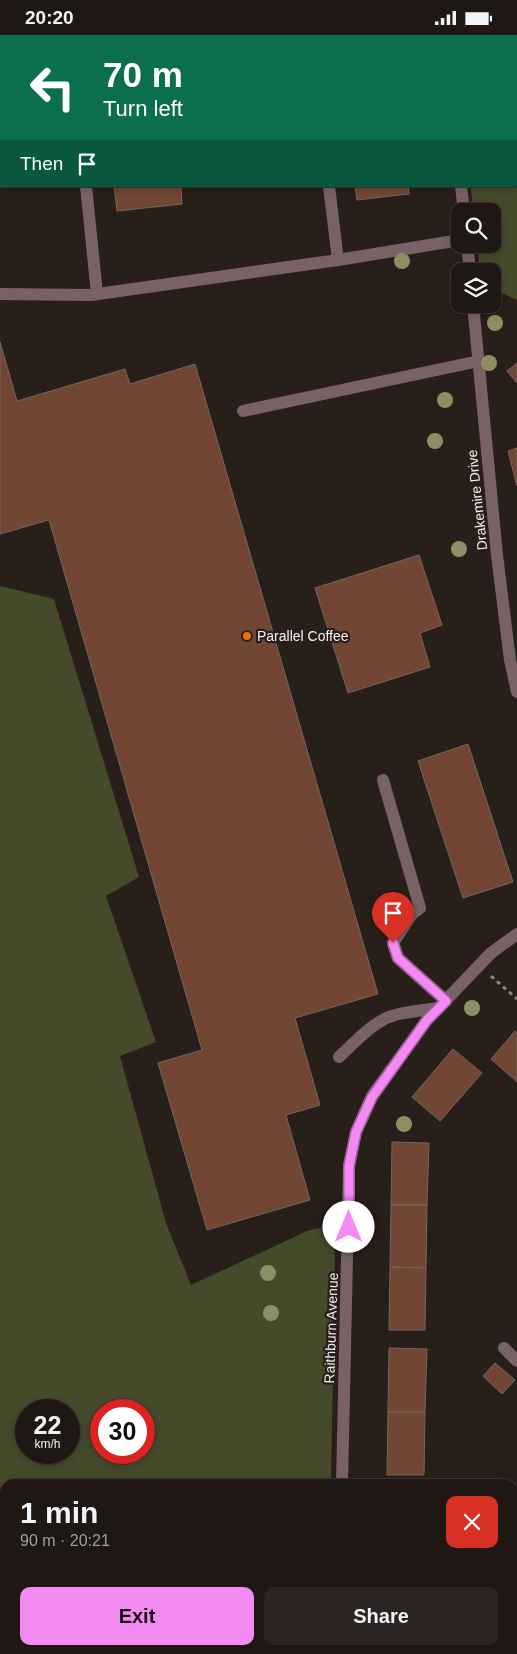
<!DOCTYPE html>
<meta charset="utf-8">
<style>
:root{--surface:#1f1714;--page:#2c2422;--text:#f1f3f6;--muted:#a19fa0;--line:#3c3634;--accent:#f38af2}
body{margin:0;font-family:Arial,sans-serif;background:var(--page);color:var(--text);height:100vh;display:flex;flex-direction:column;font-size:19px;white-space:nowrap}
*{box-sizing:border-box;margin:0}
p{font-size:16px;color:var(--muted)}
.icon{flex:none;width:28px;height:28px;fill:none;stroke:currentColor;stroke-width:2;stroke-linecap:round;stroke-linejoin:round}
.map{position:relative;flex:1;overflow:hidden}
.sheet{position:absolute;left:0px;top:1444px;width:518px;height:176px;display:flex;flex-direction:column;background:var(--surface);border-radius:15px 15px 0 0;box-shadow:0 2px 8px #0003,0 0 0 1px var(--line)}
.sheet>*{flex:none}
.banner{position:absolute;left:0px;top:0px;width:518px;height:152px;box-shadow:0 2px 8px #0003,0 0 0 1px var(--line);background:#0b6e4f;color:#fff;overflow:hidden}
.controls{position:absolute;left:451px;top:168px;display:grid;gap:10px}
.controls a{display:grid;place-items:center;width:50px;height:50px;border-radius:10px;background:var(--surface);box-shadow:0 2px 8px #0003,0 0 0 1px var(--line);font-size:25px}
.speed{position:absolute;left:15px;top:1364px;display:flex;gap:10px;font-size:25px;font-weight:700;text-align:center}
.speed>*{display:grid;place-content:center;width:65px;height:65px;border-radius:50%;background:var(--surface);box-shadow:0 2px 8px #0003,0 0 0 1px var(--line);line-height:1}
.speed small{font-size:12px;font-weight:400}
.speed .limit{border:8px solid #d22;background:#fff;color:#111}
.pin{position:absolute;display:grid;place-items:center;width:42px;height:42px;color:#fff;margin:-51px -21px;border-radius:50% 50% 50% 0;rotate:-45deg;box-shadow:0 0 5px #0007}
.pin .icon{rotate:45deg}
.me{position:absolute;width:55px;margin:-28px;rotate:0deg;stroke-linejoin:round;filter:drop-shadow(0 0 4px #0008)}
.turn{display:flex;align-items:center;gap:18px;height:105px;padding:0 20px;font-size:22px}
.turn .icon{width:65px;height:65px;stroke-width:2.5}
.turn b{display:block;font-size:35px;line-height:42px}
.then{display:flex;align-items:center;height:48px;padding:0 20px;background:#0003;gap:10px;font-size:19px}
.round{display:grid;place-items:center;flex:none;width:52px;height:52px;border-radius:10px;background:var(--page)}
.head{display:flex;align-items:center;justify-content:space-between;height:85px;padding:0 20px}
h1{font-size:30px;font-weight:800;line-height:38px}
.button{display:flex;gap:10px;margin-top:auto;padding:10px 20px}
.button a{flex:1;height:58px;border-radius:10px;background:var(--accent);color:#111;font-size:20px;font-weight:800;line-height:58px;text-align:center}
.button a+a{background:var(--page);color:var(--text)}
.status{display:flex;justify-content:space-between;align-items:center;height:35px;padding:0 25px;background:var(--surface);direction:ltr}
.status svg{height:14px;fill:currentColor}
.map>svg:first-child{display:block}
</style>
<div class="status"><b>20:20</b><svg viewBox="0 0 49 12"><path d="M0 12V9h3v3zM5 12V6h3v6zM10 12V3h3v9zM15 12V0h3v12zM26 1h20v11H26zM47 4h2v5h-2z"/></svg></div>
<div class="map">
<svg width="517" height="1619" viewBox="0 0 517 1619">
<rect width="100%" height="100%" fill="#291f1a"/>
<g fill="#454a2b" fill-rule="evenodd">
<path d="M454,0H517V265L493,254L492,236H480L477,209H492V176H473L471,151H516V1Z"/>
<path d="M0,551L54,564L139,842L106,861L156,1007L120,1021L166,1188L191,1250L307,1196L332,1190L335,1212L331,1449H5V1515L0,1510ZM26,1375H69V1418H26ZM101,1375H144V1418H101Z"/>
<path d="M103,1615H327V1619H106Z"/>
</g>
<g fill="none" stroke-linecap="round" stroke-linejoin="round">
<g stroke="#011422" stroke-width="7">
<path d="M504,0V1"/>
<path d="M516,140L517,148"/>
</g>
</g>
<g fill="#714632" stroke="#736661">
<path d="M0,0L27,1H1L0,131Z"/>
<rect x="97" y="0" width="142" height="1"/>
<path d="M114,151H181L182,169L117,176Z"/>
<path d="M355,151H408L409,159L357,165Z"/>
<path d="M0,307L17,366L125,334L130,349L195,329L378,959L295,983L320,1070L286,1080L310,1165L207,1195L158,1028L202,1015L49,485L0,499Z"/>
<path d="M517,328V348L507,336Z"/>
<path d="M517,413V451L508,416Z"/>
<path d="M419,520L442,590L420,598L430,632L348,658L315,553Z"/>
<path d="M468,709L513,847L463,863L418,726Z"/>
<path d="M515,996L517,998V1047L491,1024Z"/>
<path d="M453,1014L482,1038L440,1086L412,1062Z"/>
<path d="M392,1107L429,1108L427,1170H391Z"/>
<path d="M391,1170H427L426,1233L390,1232Z"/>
<path d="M390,1232L426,1233L425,1295H389Z"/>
<path d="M389,1313L427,1314L425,1377H388Z"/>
<path d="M495,1328L515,1345L502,1359L483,1341Z"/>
<path d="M388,1377H425L424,1440H387Z"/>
<path d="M383,1615H421L420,1619H383Z"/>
</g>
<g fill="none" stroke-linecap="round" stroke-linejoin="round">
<path stroke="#8e8581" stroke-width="3" stroke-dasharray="4 4" stroke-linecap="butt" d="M491,941L517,964"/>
<g stroke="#796266" stroke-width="12">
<path d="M71,0V1"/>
<path d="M441,0V1"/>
<path d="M312,1L317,0"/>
<path d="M86,151L97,259"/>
<path d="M329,151L338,225L460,205"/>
<path d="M461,151L464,176"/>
<path d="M467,209L470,236"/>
<path d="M0,259L91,260L338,225"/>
<path d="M473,269L497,520L510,625L517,657"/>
<path d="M243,376L479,326"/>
<path d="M383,745L420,873L412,879L393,908L398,923L446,966"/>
<path d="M339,1022C352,1010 365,995 381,986C395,977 421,976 438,973"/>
<path d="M504,1313L517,1326"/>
<path d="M342,1449L349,1131L356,1097L372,1061L427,985L491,918L517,899"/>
<path d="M337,1619V1615"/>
</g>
<g stroke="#d3a3ac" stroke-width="12">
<path d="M0,1549L5,1554"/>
<path d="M0,1595L5,1600"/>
<path d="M20,1615L24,1619"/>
<path d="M65,1615L69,1619"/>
</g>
</g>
<g fill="#8c8f63">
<circle cx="402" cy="226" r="8"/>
<circle cx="495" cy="288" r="8"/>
<circle cx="489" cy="328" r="8"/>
<circle cx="445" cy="365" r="8"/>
<circle cx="435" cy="406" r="8"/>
<circle cx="459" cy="514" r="8"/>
<circle cx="472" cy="973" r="8"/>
<circle cx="404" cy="1089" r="8"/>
<circle cx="268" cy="1238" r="8"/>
<circle cx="271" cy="1278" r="8"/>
</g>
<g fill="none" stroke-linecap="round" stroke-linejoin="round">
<defs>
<path id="route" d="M349,1192V1131L356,1097L372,1062L427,985L446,966L398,923L393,908"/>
</defs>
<use href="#route" stroke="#9e5a9d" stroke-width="12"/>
<use href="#route" stroke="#f38af2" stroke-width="9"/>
</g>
<circle fill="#e8710a" stroke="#291f1a" stroke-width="2" cx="247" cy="601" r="5"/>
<g text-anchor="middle" stroke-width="4.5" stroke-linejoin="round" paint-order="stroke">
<g font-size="14" fill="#f7f0ec" stroke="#291f1a">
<text transform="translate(477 465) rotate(-96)" y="5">Drakemire Drive</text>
<text transform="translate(331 1293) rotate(-88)" y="5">Raithburn Avenue</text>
</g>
<g font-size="14" fill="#f7f0ec" stroke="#291f1a" text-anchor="start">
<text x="257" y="606">Parallel Coffee</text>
</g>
</g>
</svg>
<div class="controls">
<a><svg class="icon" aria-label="search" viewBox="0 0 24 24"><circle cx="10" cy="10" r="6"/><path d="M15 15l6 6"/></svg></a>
<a><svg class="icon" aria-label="layers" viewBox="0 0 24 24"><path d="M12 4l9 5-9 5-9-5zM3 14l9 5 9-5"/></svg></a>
</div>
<div class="speed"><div>22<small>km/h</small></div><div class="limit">30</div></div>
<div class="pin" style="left:393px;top:908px;background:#d93025"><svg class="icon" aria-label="arrive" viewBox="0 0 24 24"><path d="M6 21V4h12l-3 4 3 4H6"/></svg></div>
<svg class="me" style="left:349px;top:1192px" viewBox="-20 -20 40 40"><circle r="19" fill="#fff"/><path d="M0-13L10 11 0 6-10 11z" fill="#f38af2"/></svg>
<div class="banner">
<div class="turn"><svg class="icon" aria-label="left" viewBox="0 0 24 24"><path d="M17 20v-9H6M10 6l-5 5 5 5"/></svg><div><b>70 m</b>Turn left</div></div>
<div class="then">Then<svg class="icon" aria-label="arrive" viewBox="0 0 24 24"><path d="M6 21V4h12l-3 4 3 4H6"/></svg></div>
</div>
<section class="sheet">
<div class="head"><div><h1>1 min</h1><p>90 m · 20:21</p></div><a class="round" style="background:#d93025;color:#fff"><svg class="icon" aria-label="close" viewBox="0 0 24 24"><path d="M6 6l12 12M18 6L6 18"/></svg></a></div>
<div class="button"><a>Exit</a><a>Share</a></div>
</section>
</div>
